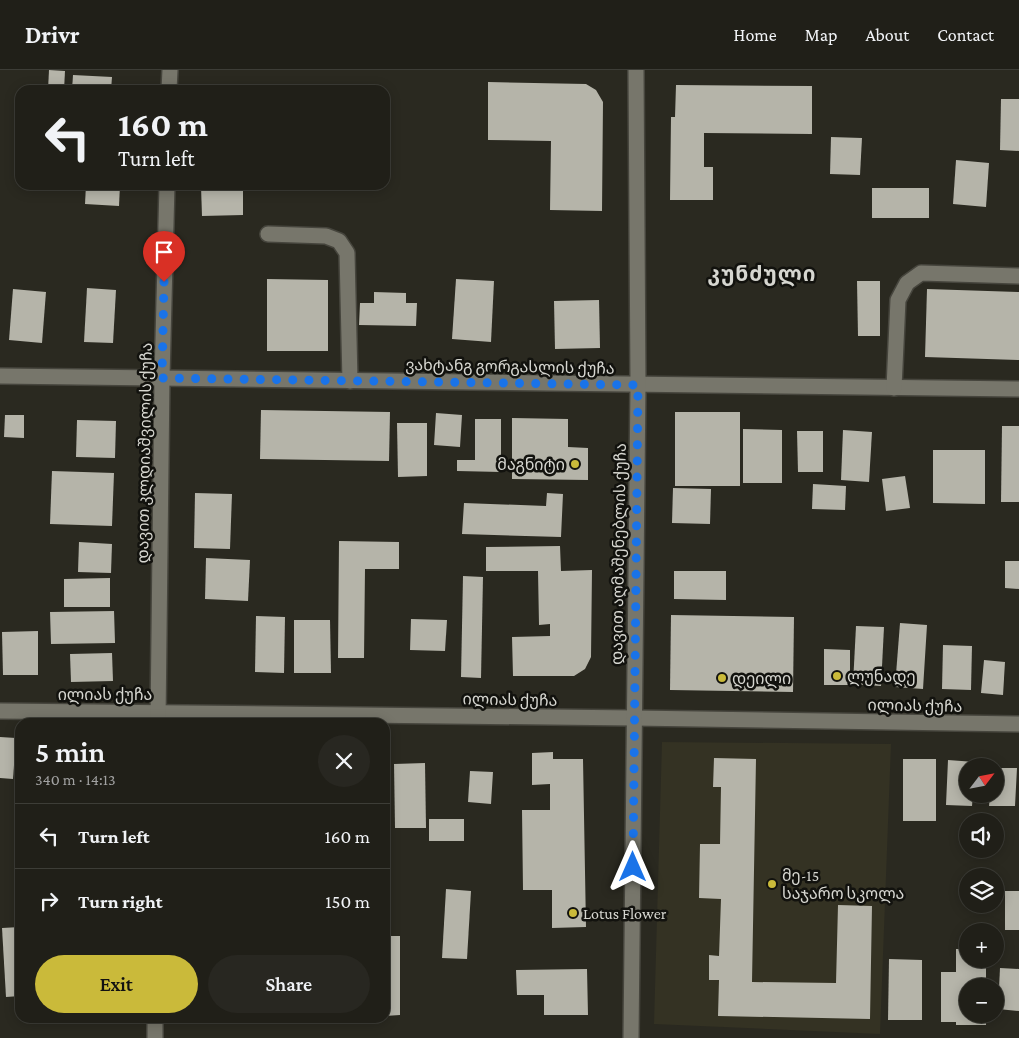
<!DOCTYPE html>
<meta charset="utf-8">
<style>
:root{--surface:#201f18;--page:#282721;--text:#f1f3f6;--muted:#a2a2a2;--line:#3d3d37;--accent:#caba3a}
body{margin:0;font-family:"Crimson Pro","Noto Sans Georgian",serif;background:var(--page);color:var(--text);height:100vh;display:flex;flex-direction:column;font-size:19px;white-space:nowrap}
*{box-sizing:border-box;margin:0}
p{font-size:16px;color:var(--muted)}
.icon{flex:none;width:28px;height:28px;fill:none;stroke:currentColor;stroke-width:2;stroke-linecap:round;stroke-linejoin:round}
.map{position:relative;flex:1;overflow:hidden}
.side{position:absolute;left:15px;top:648px;width:375px;height:305px;display:flex;flex-direction:column;background:var(--surface);border-radius:15px;box-shadow:0 2px 12px #0003,0 0 0 1px var(--line)}
.side>*{flex:none}
.guide{position:absolute;left:15px;top:15px;width:375px;height:105px;border-radius:15px;box-shadow:0 2px 12px #0003,0 0 0 1px var(--line);background:#201f18;color:var(--text);overflow:hidden}
.needle{width:32px;rotate:58deg}
.controls{position:absolute;left:959px;top:688px;display:grid;gap:10px}
.controls a{display:grid;place-items:center;width:45px;height:45px;border-radius:50%;background:var(--surface);box-shadow:0 2px 12px #0003,0 0 0 1px var(--line);font-size:25px}
.pin{position:absolute;display:grid;place-items:center;width:42px;height:42px;color:#fff;margin:-51px -21px;border-radius:50% 50% 50% 0;rotate:-45deg;box-shadow:0 0 5px #0007}
.pin .icon{rotate:45deg}
.me{position:absolute;width:55px;margin:-28px;rotate:0deg;stroke-linejoin:round;filter:drop-shadow(0 0 4px #0008)}
.turn{display:flex;align-items:center;gap:18px;height:105px;padding:0 20px;font-size:22px}
.turn .icon{width:65px;height:65px;stroke-width:2.5}
.turn b{display:block;font-size:35px;line-height:42px}
.round{display:grid;place-items:center;flex:none;width:52px;height:52px;border-radius:26px;background:var(--page)}
.head{display:flex;align-items:center;justify-content:space-between;height:85px;padding:0 20px}
h1{font-size:30px;font-weight:600;line-height:38px}
.button{display:flex;gap:10px;margin-top:auto;padding:10px 20px}
.button a{flex:1;height:58px;border-radius:30px;background:var(--accent);color:#111;font-size:20px;font-weight:600;line-height:58px;text-align:center}
.button a+a{background:var(--page);color:var(--text)}
ul{padding:0;list-style:none}
li{display:flex;align-items:center;gap:15px;height:65px;padding:0 20px;border-top:1px solid var(--line)}
li div{flex:1}
li b{display:block;font-size:19px}
li em{font-style:normal}
header{display:flex;align-items:center;gap:30px;box-sizing:border-box;height:70px;padding:0 25px;background:var(--surface);border-bottom:1px solid var(--line)}
header strong{font-size:24px}
nav{display:flex;gap:28px;margin-inline-start:auto;font-size:18px}
.map>svg:first-child{display:block}
</style>
<header>
<strong>Drivr</strong>
<nav><a>Home</a><a>Map</a><a>About</a><a>Contact</a></nav>
</header>
<div class="map">
<svg width="1019" height="968" viewBox="0 0 1019 968">
<rect width="100%" height="100%" fill="#2a2920"/>
<path fill="#343223" d="M662,672L891,674L880,964L654,954Z"/>
<g fill="#b5b4a9">
<path d="M49,0L65,1L64,20H48Z"/>
<path d="M73,5L112,7L111,20H72Z"/>
<path d="M488,12L586,14L596,20L603,32L602,141L550,140L551,71L488,70Z"/>
<path d="M676,15L812,16V64L704,63V97H713V130H670L671,47H675Z"/>
<path d="M18,27H20V58H17Z"/>
<path d="M1001,29H1019V81L1000,80Z"/>
<path d="M831,67L862,68L860,105L830,104Z"/>
<path d="M956,90L989,93L986,137L953,134Z"/>
<path d="M86,115H120L119,136L85,134Z"/>
<path d="M243,115V145L202,146L201,116Z"/>
<rect x="872" y="118" width="57" height="30"/>
<path d="M267,209L328,210V281H267Z"/>
<path d="M456,209L494,211L491,272L452,269Z"/>
<path d="M857,211H880V266H858Z"/>
<path d="M87,218L116,220L113,273L84,272Z"/>
<path d="M13,219L46,222L42,273L9,270Z"/>
<path d="M927,219L1019,222V290L925,287Z"/>
<path d="M374,222L406,223V233H417L416,256L359,255L360,233H374Z"/>
<path d="M599,230L600,278L555,279L554,231Z"/>
<path d="M261,340L390,342L389,391L260,389Z"/>
<rect x="675" y="342" width="65" height="74"/>
<path d="M436,343L462,345L460,377L434,375Z"/>
<path d="M5,345H24V368L4,367Z"/>
<path d="M512,348L568,349V377L588,378V410L512,409Z"/>
<path d="M475,349H501V402L457,401V390H475Z"/>
<path d="M77,350L116,351L115,388L76,387Z"/>
<path d="M397,353H427V406L398,407Z"/>
<path d="M1002,356H1019V432H1001Z"/>
<path d="M743,359L782,360V413H743Z"/>
<path d="M843,360L872,362L869,412L841,410Z"/>
<path d="M797,361H823V402H798Z"/>
<path d="M933,380H985V434L933,433Z"/>
<path d="M52,401L114,403L112,456L50,454Z"/>
<path d="M905,406L910,438L886,441L882,409Z"/>
<path d="M813,414L846,416L845,440L812,439Z"/>
<path d="M673,418L711,419L710,454L672,453Z"/>
<path d="M195,423L232,424L230,479L194,478Z"/>
<path d="M547,423L563,424L561,467L462,464L464,433L546,436Z"/>
<path d="M339,471L399,472V499H365L364,588H338Z"/>
<path d="M79,472L112,474L111,503L78,502Z"/>
<path d="M560,476L561,501L592,500L591,587L585,599L574,606H513L512,567L550,566V554L539,555L538,501H486V477Z"/>
<path d="M206,488L250,490L248,531L205,529Z"/>
<path d="M1005,491H1019V519L1005,518Z"/>
<path d="M674,501H726V530L674,529Z"/>
<path d="M463,506L483,507L481,608L461,607Z"/>
<path d="M110,508V537H64V509Z"/>
<path d="M114,541L115,573L51,574L50,542Z"/>
<path d="M671,545L794,547L793,622L670,620Z"/>
<path d="M256,546L285,547L284,603L255,602Z"/>
<path d="M411,549L447,550L445,581L410,580Z"/>
<path d="M294,550H330L331,603H294Z"/>
<path d="M900,553L927,555L923,619L895,617Z"/>
<path d="M856,556L884,557L881,616L853,614Z"/>
<path d="M38,561V605H3L2,562Z"/>
<path d="M943,575L972,576L971,620L942,619Z"/>
<path d="M824,579L850,580V615H824Z"/>
<path d="M112,583L113,611L71,612L70,584Z"/>
<path d="M984,590L1005,592L1003,625L981,623Z"/>
<path d="M0,667L16,668L13,709L0,708Z"/>
<path d="M553,682V689H583L586,857L552,858V820H523L522,740H550V714L532,715V683Z"/>
<path d="M714,688L756,689L752,912L836,913L838,835L872,836L870,949L718,946L719,910H709V885L719,886L721,829L699,828L700,774H720L721,717H713Z"/>
<rect x="903" y="689" width="33" height="62"/>
<path d="M948,690L975,692V696H968V724H973L972,736L946,735Z"/>
<path d="M425,693L426,758H395L394,694Z"/>
<path d="M995,698H1017L1015,736H989L990,724H995Z"/>
<path d="M470,701L493,702L491,734L468,732Z"/>
<rect x="429" y="749" width="35" height="22"/>
<path d="M446,819L471,821L467,889L442,888Z"/>
<rect x="1005" y="821" width="14" height="39"/>
<path d="M20,857V926L6,927L2,858Z"/>
<path d="M385,866H400V945L385,946Z"/>
<path d="M956,879H968V889H986V916H968V944H986V955H956V952H941V902H956Z"/>
<path d="M889,889L922,890V950H888Z"/>
<path d="M1000,898L1019,899V941L998,939Z"/>
<path d="M587,899L588,945H544V925H517L516,900Z"/>
<rect x="246" y="948" width="38" height="3"/>
</g>
<g fill="none" stroke-linecap="round" stroke-linejoin="round">
<defs>
<g id="minor">
<path d="M169,20L170,0"/>
<path d="M268,164L326,166L339,171L347,183L350,311"/>
<path d="M0,306L1019,319"/>
<path d="M894,318L898,230L907,213L921,203L1019,206"/>
<path d="M0,641L634,648L1019,654"/>
<path d="M158,651L162,308L167,115"/>
<path d="M155,968V948"/>
<path d="M631,968L638,315L636,0"/>
</g>
</defs>
<use href="#minor" stroke="#46453d" stroke-width="18"/>
<use href="#minor" stroke="#77766b" stroke-width="15"/>
</g>
<g fill="none" stroke-linecap="round" stroke-linejoin="round">
<path stroke="#1a73e8" stroke-width="9" stroke-dasharray="0 16.2" d="M164,212L162,308L638,315L633,797"/>
</g>
<g fill="#caba3a" stroke="#12120e" stroke-width="2">
<circle cx="575" cy="394" r="5"/>
<circle cx="837" cy="606" r="5"/>
<circle cx="722" cy="608" r="5"/>
<circle cx="772" cy="814" r="5"/>
<circle cx="573" cy="843" r="5"/>
</g>
<g text-anchor="middle" stroke-width="5" stroke-linejoin="round" paint-order="stroke">
<g font-size="16" fill="#d6d6d0" stroke="#12120e">
<text transform="translate(510 296) rotate(1)" y="6">ვახტანგ გორგასლის ქუჩა</text>
<text transform="translate(144 383) rotate(-89)" y="6">დავით კლდიაშვილის ქუჩა</text>
<text transform="translate(618 484) rotate(-89)" y="6">დავით აღმაშენებლის ქუჩა</text>
<text x="105" y="630">ილიას ქუჩა</text>
<text transform="translate(510 629) rotate(1)" y="6">ილიას ქუჩა</text>
<text transform="translate(915 635) rotate(1)" y="6">ილიას ქუჩა</text>
</g>
<g font-size="16" fill="#d6d6d0" stroke="#12120e" text-anchor="start">
<text x="565" y="400" text-anchor="end">მაგნიტი</text>
<text x="847" y="612">ლუნადე</text>
<text x="732" y="614">დეილი</text>
<text x="782" y="811">მე-15<tspan x="782" dy="18">საჯარო სკოლა</tspan></text>
<text x="583" y="849">Lotus Flower</text>
</g>
<g font-size="21" font-weight="bold" letter-spacing="1" fill="#d6d6d0" stroke="#12120e">
<text x="762" y="211">კუნძული</text>
</g>
</g>
</svg>
<div class="controls">
<a><svg class="needle" viewBox="-14 -14 28 28"><path d="M0-13l5 13h-10z" fill="#e53935"/><path d="M0 13l5-13h-10z" fill="#a2a2a2"/></svg></a>
<a><svg class="icon" aria-label="sound" viewBox="0 0 24 24"><path d="M4 9h4l5-4v14l-5-4H4zM17 9q2 3 0 6"/></svg></a>
<a><svg class="icon" aria-label="layers" viewBox="0 0 24 24"><path d="M12 4l9 5-9 5-9-5zM3 14l9 5 9-5"/></svg></a>
<a>+</a>
<a>−</a>
</div>
<div class="pin" style="left:164px;top:212px;background:#d93025"><svg class="icon" aria-label="arrive" viewBox="0 0 24 24"><path d="M6 21V4h12l-3 4 3 4H6"/></svg></div>
<svg class="me" style="left:633px;top:797px" viewBox="-20 -20 40 40"><path d="M0-17L14 15 0 8-14 15z" fill="#1a73e8" stroke="#fff" stroke-width="4"/></svg>
<div class="guide">
<div class="turn"><svg class="icon" aria-label="left" viewBox="0 0 24 24"><path d="M17 20v-9H6M10 6l-5 5 5 5"/></svg><div><b>160 m</b>Turn left</div></div>
</div>
<section class="side">
<div class="head"><div><h1>5 min</h1><p>340 m · 14:13</p></div><a class="round"><svg class="icon" aria-label="close" viewBox="0 0 24 24"><path d="M6 6l12 12M18 6L6 18"/></svg></a></div>
<ul>
<li><svg class="icon" aria-label="left" viewBox="0 0 24 24"><path d="M17 20v-9H6M10 6l-5 5 5 5"/></svg><div><b>Turn left</b></div><em>160 m</em></li>
<li><svg class="icon" aria-label="right" viewBox="0 0 24 24"><path d="M7 20v-9h11M14 6l5 5-5 5"/></svg><div><b>Turn right</b></div><em>150 m</em></li>
</ul>
<div class="button"><a>Exit</a><a>Share</a></div>
</section>
</div>
